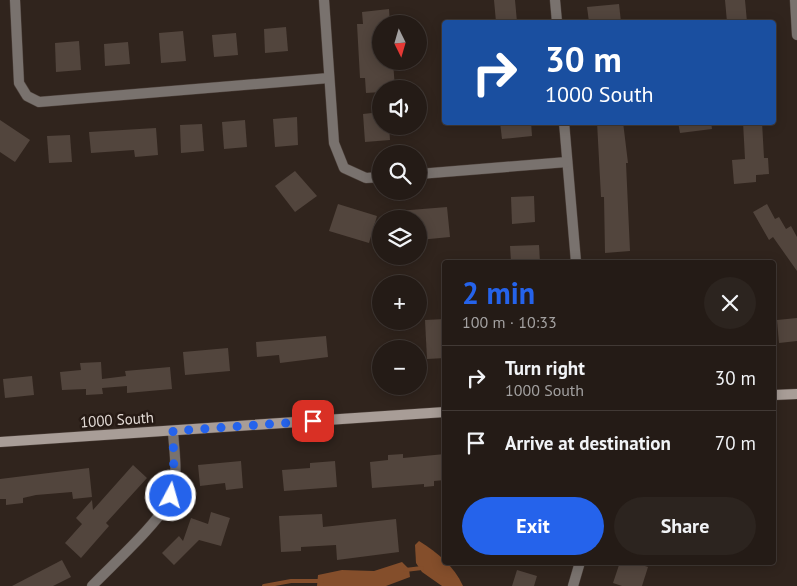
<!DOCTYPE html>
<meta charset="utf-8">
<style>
:root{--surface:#241b16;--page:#2c241f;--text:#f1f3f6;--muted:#a3a1a1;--line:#413935;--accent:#2563eb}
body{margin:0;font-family:"PT Sans",sans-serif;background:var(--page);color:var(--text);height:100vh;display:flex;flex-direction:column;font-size:19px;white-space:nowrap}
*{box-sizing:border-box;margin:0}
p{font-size:16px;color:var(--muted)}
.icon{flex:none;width:28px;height:28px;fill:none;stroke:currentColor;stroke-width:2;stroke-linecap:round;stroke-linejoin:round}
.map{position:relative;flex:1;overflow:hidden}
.drawer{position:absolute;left:442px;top:260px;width:334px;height:305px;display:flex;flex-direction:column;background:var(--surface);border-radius:5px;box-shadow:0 2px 12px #0003,0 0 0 1px var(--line)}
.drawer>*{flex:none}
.banner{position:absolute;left:442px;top:20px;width:334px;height:105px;border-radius:5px;box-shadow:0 2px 12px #0003,0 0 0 1px var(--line);background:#1a4fa0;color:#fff;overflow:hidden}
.needle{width:32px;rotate:175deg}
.fabs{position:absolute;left:372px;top:15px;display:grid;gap:10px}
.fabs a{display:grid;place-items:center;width:55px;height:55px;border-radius:50%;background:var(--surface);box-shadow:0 2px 12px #0003,0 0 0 1px var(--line);font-size:25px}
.pin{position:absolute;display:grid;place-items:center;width:42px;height:42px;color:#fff;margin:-21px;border-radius:10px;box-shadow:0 2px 8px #0006}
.me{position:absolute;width:55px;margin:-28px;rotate:6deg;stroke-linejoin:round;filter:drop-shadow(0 0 4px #0008)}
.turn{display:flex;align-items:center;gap:18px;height:105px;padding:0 20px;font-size:22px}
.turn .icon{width:65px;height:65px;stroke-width:2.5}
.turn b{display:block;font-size:35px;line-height:42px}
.round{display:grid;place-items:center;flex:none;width:52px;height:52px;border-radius:26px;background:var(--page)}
.head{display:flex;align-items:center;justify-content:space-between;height:85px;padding:0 20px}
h1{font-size:30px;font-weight:700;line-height:38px;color:var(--accent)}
.action{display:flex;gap:10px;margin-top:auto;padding:10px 20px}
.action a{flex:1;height:58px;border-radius:30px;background:var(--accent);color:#fff;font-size:20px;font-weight:700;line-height:58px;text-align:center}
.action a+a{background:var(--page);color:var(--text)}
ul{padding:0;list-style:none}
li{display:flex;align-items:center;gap:15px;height:65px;padding:0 20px;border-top:1px solid var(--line)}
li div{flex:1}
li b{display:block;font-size:19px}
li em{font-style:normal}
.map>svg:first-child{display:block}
</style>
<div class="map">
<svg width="797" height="586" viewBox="0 0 797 586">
<rect width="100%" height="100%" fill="#30241d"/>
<g fill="#844e2b">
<path d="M419,541C438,553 454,566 463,586H442L422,572L416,563L415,545Z"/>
<path d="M402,562L409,569L410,577L386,586H317L318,575L342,570L374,571Z"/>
</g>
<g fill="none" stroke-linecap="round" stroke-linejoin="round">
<g stroke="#844e2b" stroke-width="4">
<path d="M405,570L422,568"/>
<path d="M264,586L291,581H322"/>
</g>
</g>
<g fill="#52453d">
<path d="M494,0H515L517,22H496Z"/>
<path d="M725,0H745L747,22H727Z"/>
<path d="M619,4L621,22H589L587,7Z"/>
<path d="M389,9L390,24H381V61H393L395,89H381V92L366,93L365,78H360L357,24H363L362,12Z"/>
<path d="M286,27L288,51L265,53L264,29Z"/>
<path d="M183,31L186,61L161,63L159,33Z"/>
<path d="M236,33L238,55L214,57L212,35Z"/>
<path d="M79,41L81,70L56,72L55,43Z"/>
<path d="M128,42L130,64L105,66L104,44Z"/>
<path d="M381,112V126H389L390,140L365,142L363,114Z"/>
<path d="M297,117L298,145L275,147L273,119Z"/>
<path d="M0,120L30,140L15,162L0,152Z"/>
<path d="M245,120L247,147L224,149L222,122Z"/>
<path d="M500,122H531L532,136L502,139Z"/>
<path d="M597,122H623L628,163H626L630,251L605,253L604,197H601Z"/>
<path d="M678,122H711L712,129L680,133Z"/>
<path d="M743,122H762L764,158H768L769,174L756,175V182L734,184L732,160L745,159Z"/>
<path d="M202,124L204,151L181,153L180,125Z"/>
<path d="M156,128L158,155L135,157L134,150L91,153L89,132Z"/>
<path d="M70,135L72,162L49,163L47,136Z"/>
<path d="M295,171L317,196L295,212L275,186Z"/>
<path d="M534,196L535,222L512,224L511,197Z"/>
<path d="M338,204L377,216L369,243L329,231Z"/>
<path d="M767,204L775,219L779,217L786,229L791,226L797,237V271L773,237L769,240L753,212Z"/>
<path d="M447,207L450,237L419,240V219H398V211Z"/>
<path d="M539,245L540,262H511L510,246Z"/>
<path d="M797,318V341L779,343L777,320Z"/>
<path d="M445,319V358L427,359L425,320Z"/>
<path d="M326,336L328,357L280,363L279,355L257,357L256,342Z"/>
<path d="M228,348L230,371L185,375L183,352Z"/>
<path d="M101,362L102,379L126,376L125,371L170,367L172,389L127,393V386L102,388L103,394L86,395V389L62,390L60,372L81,370L80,363Z"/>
<path d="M32,376L34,395L5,398L3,379Z"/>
<path d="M403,454V458L445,454V480L434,481V486L424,487V484L372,488L370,462L388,460V455Z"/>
<path d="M241,461L243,488L226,490L225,483L200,486L198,465Z"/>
<path d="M335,461L337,487L284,491L282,470L310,468V463Z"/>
<path d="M133,465L147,478L106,523L109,526L81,558L65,543L82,524L76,518L92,500L93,510Z"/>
<path d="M89,468L92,497L73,499L72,492L36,495L23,498V503L6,505V499H0V479Z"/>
<path d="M211,512L230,518L221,546L199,540L174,565L162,553L179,536L183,541L191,518L208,524Z"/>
<path d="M322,514L323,527L396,519L399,552L337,560L336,545L301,547V551L281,552L279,516Z"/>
<path d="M62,560L71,577L53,586H12Z"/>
<path d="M620,562H633L648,567L642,586H622L613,583Z"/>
<path d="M517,570L537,576L534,586H512Z"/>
</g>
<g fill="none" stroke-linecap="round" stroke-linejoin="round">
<defs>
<g id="street">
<path d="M15,0L19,83L27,96L39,102L329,78"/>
<path d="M324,0L334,143L344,168L366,178L381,177"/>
<path d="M555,0L557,22"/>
<path d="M795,0L797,35"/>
<path d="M564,122L576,262"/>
<path d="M419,174L567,162"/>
<path d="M92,586C113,564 160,522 171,497C179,478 174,451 173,431"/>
<path d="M573,586L580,562"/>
</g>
<g id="secondary">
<path d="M774,395L797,394"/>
<path d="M0,442L445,412"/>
</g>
</defs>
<use href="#street" stroke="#4d413b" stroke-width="11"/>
<use href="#secondary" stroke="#4d413b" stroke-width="11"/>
<use href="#street" stroke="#79726e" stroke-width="10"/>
<use href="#secondary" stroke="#a89d97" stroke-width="10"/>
</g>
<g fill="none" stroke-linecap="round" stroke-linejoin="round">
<path stroke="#2563eb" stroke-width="9" stroke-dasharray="0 16.2" d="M171,496L174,478L173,431L313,421"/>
</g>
<g text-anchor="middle" stroke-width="5" stroke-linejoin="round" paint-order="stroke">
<g font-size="15" fill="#e3dbd6" stroke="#261a14">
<text transform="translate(117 420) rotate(-4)" y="5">1000 South</text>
</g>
</g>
</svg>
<div class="fabs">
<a><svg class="needle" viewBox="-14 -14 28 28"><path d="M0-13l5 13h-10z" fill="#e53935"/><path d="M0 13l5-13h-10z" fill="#a3a1a1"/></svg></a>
<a><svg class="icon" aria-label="sound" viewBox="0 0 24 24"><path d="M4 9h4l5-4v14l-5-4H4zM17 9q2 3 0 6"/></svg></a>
<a><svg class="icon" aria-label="search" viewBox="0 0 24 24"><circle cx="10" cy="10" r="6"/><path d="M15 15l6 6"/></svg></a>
<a><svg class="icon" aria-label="layers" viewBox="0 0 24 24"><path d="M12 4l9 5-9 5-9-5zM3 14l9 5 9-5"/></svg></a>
<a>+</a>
<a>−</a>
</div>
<div class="pin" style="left:313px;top:421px;background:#d93025"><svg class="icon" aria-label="arrive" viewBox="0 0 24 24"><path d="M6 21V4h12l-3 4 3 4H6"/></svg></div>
<svg class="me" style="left:171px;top:496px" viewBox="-20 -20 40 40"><circle r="17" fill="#2563eb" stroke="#fff" stroke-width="3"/><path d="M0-11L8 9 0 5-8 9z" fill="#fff"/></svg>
<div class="banner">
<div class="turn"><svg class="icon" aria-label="right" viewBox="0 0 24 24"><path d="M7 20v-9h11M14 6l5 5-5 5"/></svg><div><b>30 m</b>1000 South</div></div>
</div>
<section class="drawer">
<div class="head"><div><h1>2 min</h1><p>100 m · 10:33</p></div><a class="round"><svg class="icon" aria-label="close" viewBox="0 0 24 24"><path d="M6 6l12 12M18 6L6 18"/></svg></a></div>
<ul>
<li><svg class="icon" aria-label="right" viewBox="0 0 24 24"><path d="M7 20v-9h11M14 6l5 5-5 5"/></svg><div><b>Turn right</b><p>1000 South</p></div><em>30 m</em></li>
<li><svg class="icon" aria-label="arrive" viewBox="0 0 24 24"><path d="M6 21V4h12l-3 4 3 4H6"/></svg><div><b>Arrive at destination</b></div><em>70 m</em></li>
</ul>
<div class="action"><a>Exit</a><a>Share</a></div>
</section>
</div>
